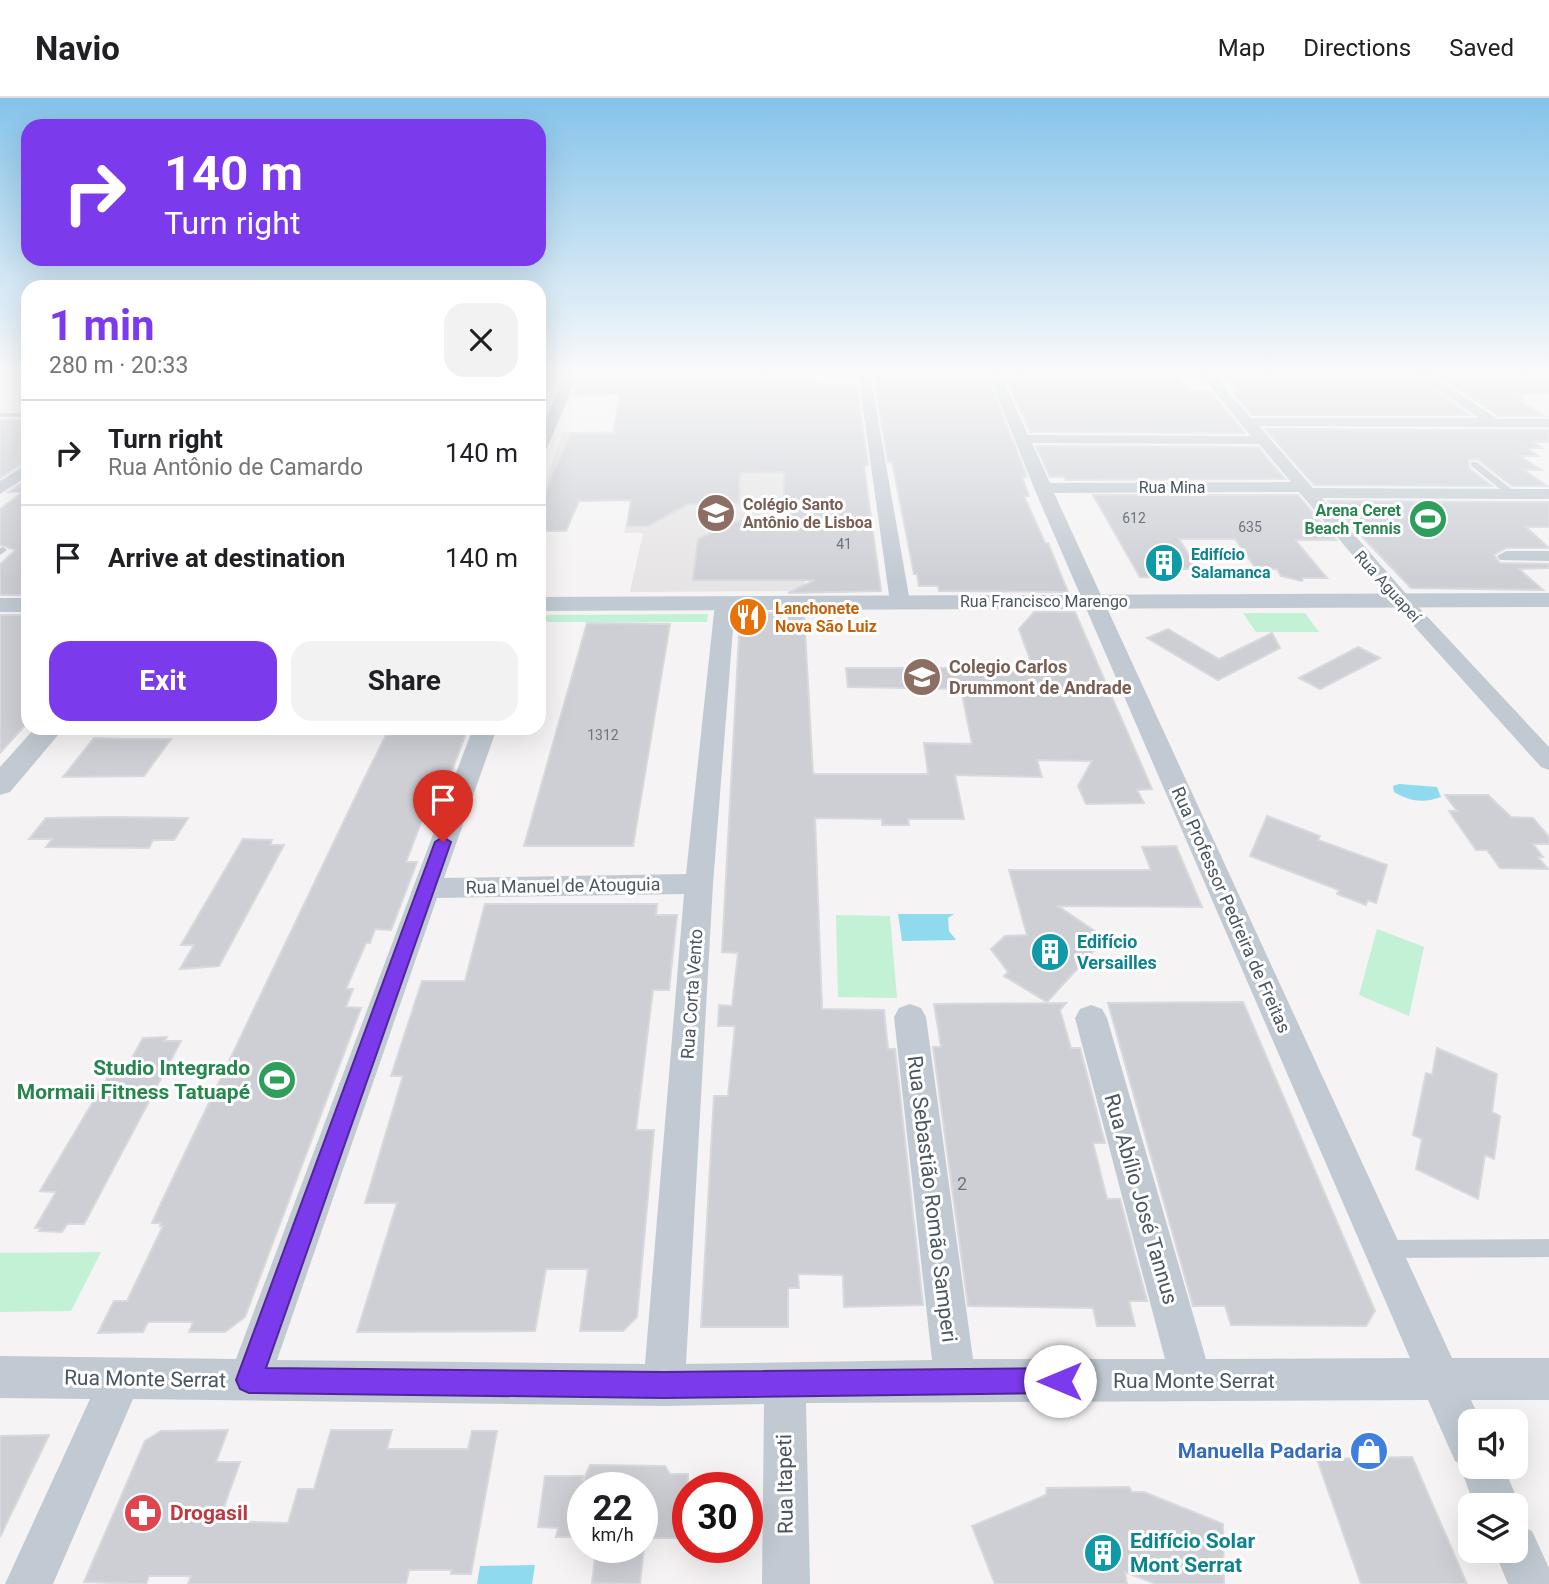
<!DOCTYPE html>
<meta charset="utf-8">
<style>
:root{--surface:#fff;--page:#f2f2f2;--text:#202124;--muted:#757577;--line:#e0e0e0;--accent:#7c3aed}
body{margin:0;font-family:Roboto,sans-serif;background:var(--page);color:var(--text);height:100vh;display:flex;flex-direction:column;font-size:26px;white-space:nowrap}
*{box-sizing:border-box;margin:0}
p{font-size:23px;color:var(--muted)}
.icon{flex:none;width:38px;height:38px;fill:none;stroke:currentColor;stroke-width:2;stroke-linecap:round;stroke-linejoin:round}
.map{position:relative;flex:1;overflow:hidden}
.details{position:absolute;left:21px;top:182px;width:525px;height:455px;display:flex;flex-direction:column;background:var(--surface);border-radius:21px;box-shadow:0 7px 28px #0002}
.details>*{flex:none}
.banner{position:absolute;left:21px;top:21px;width:525px;height:147px;border-radius:21px;box-shadow:0 7px 28px #0002;background:#7c3aed;color:#fff;overflow:hidden}
.tools{position:absolute;left:1458px;top:1311px;display:grid;gap:14px}
.tools a{display:grid;place-items:center;width:70px;height:70px;border-radius:14px;background:var(--surface);box-shadow:0 7px 28px #0002;font-size:35px}
.speed{position:absolute;left:567px;top:1374px;display:flex;gap:14px;font-size:35px;font-weight:700;text-align:center}
.speed>*{display:grid;place-content:center;width:91px;height:91px;border-radius:50%;background:var(--surface);box-shadow:0 7px 28px #0002;line-height:1}
.speed small{font-size:18px;font-weight:400}
.speed .limit{border:10px solid #d22;background:#fff;color:#111}
.pin{position:absolute;display:grid;place-items:center;width:60px;height:60px;color:#fff;margin:-72px -30px;border-radius:50% 50% 50% 0;rotate:-45deg;box-shadow:0 0 7px #0007}
.pin .icon{rotate:45deg}
.me{position:absolute;width:77px;margin:-38px;rotate:270deg;stroke-linejoin:round;filter:drop-shadow(0 0 5px #0008)}
.turn{display:flex;align-items:center;gap:24px;height:147px;padding:0 28px;font-size:32px}
.turn .icon{width:91px;height:91px;stroke-width:2.5}
.turn b{display:block;font-size:49px;line-height:60px}
.round{display:grid;place-items:center;flex:none;width:74px;height:74px;border-radius:21px;background:var(--page)}
.headline{display:flex;align-items:center;justify-content:space-between;height:119px;padding:0 28px}
h1{font-size:42px;font-weight:700;line-height:52px;color:var(--accent)}
.cta{display:flex;gap:14px;margin-top:auto;padding:14px 28px}
.cta a{flex:1;height:80px;border-radius:21px;background:var(--accent);color:#fff;font-size:28px;font-weight:700;line-height:80px;text-align:center}
.cta a+a{background:var(--page);color:var(--text)}
ul{padding:0;list-style:none}
li{display:flex;align-items:center;gap:21px;height:105px;padding:0 28px;border-top:2px solid var(--line)}
li div{flex:1}
li b{display:block;font-size:26px}
li em{font-style:normal}
header{display:flex;align-items:center;gap:42px;box-sizing:border-box;height:98px;padding:0 35px;background:var(--surface);border-bottom:2px solid var(--line)}
header strong{font-size:33px}
nav{display:flex;gap:38px;margin-inline-start:auto;font-size:24px}
.map>svg:first-child{display:block}
</style>
<header>
<strong>Navio</strong>
<nav><a>Map</a><a>Directions</a><a>Saved</a></nav>
</header>
<div class="map">
<svg width="1549" height="1486" viewBox="0 0 1549 1486">
<rect width="100%" height="100%" fill="#f5f3f3"/>
<path fill="#e6e4e5" d="M801,330L805,493L630,494L643,435H624L631,402L539,403L563,334Z"/>
<g fill="#c3f1d5">
<path d="M1243,515H1305L1319,534H1256Z"/>
<path d="M708,516L707,524H544L546,517Z"/>
<path d="M836,817L890,818L897,900L838,899Z"/>
<path d="M1377,831L1424,849L1409,918L1359,897Z"/>
<path d="M101,1154L71,1213L0,1214V1155Z"/>
</g>
<g fill="#90daee">
<path d="M1399,686L1437,689L1441,699C1425,705 1410,704 1394,694L1393,688Z"/>
<path d="M898,816H954L948,820L949,833L956,842L902,843Z"/>
<path d="M535,1467L532,1486H477L480,1468Z"/>
</g>
<g fill="#cdcfd5" stroke="#d7d9de" stroke-width="2">
<path d="M733,275H784L812,279V283H819V287L857,288L868,367L864,368L881,493L788,495L815,482H693L698,441L737,423L784,424V374L740,375L739,405L688,406L648,428H627L631,402L579,403L566,433H539V410L571,335H613L620,296L572,298L580,279L623,276L728,279V276Z"/>
<path d="M876,275H986L1027,379H1022L1029,398H1024L1045,445H1048L1068,494L939,493L938,488H919L917,476H914L892,363L888,364L875,288H878Z"/>
<path d="M1003,275H1044L1049,284L1135,282L1129,277L1155,276L1159,280H1177L1190,293H1210L1245,335L1030,334Z"/>
<path d="M1247,275H1411L1470,317H1252L1231,293H1239L1223,276Z"/>
<path d="M1433,275H1468L1473,279L1508,275H1549V295L1517,297L1526,303H1520L1544,318H1499Z"/>
<path d="M0,322H28V362L0,380Z"/>
<path d="M1265,331L1549,332V344H1533L1542,350H1527L1538,358H1520L1541,372H1524L1547,388H1512L1477,361L1469,362V370L1492,388L1314,387Z"/>
<path d="M1036,348L1258,349L1285,381L1066,382L1064,379H1050Z"/>
<path d="M28,381V497H0V466L16,452L0,447V411L23,394H9Z"/>
<path d="M1093,397H1298L1336,442H1295L1327,480H1303L1302,483L1281,478L1277,471H1256L1235,441H1179L1198,471H1167L1173,480L1140,479Z"/>
<path d="M1328,403L1549,404V429H1526L1549,450H1506L1494,457L1500,465L1549,466V470L1519,471L1543,492L1411,490Z"/>
<path d="M1034,514H1075L1152,691L1137,692L1144,705L1086,706L1078,688L1092,663L1037,662L1042,679L955,677L964,721H908L909,727H882V721L815,720L822,911L884,912L888,951H895L923,1207L844,1209L843,1177L798,1176L799,1190H788V1229H701L714,998H728L735,928H718L719,907L732,908L738,855L722,854L740,519L750,515H804L813,676H928L924,645L972,646L961,591L848,589L846,570H1033L1019,531Z"/>
<path d="M0,517H28V624L0,655Z"/>
<path d="M587,525L670,526L633,748H524Z"/>
<path d="M1168,531L1219,561L1272,535L1280,550L1218,582L1147,540Z"/>
<path d="M1358,549L1380,560L1320,591L1299,580Z"/>
<path d="M395,630H468L440,704H429L406,764H417L391,832L375,831L370,845H366L346,891H353L346,909L361,910L245,1219L225,1234H189L193,1224H148L143,1234L98,1235L114,1203H127L163,1128H160L161,1125H152L162,1103L367,675L386,637H391Z"/>
<path d="M94,640L122,641H171L144,678L63,679Z"/>
<path d="M1445,697H1488L1511,719L1533,720L1549,739V746H1533L1543,759H1538L1548,771L1500,770L1487,752H1476L1449,713H1457Z"/>
<path d="M1267,718L1320,738L1318,742L1387,767L1376,805L1368,802L1366,807L1337,796L1339,792L1250,758Z"/>
<path d="M46,720L113,719L188,720L174,742H153L149,750L46,749L52,741H29Z"/>
<path d="M243,741L272,742L270,747H284L219,868L180,871L194,847H181Z"/>
<path d="M1176,748L1202,809L1058,808L1096,834L1100,846L1047,904L1004,878L1008,874L991,851L1005,838L1027,837L1009,772H1151L1142,749Z"/>
<path d="M485,806H657L656,817H677L669,892H653L651,907L636,1032H654L637,1219L623,1233H580L588,1171H546L535,1233L357,1234L397,1105H365L403,978H391L422,883H465Z"/>
<path d="M1243,904L1375,1213L1366,1228L1231,1227L1225,1208H1193L1108,905Z"/>
<path d="M1066,905L1060,912L1071,950H1080L1105,1045H1093L1107,1101H1120L1147,1203H1129L1135,1228H1097L1093,1210L968,1208L933,949H941L934,906Z"/>
<path d="M167,939L164,943H181L84,1126H67L62,1134L39,1133L41,1130H35L56,1094L40,1093L116,965H129L143,940Z"/>
<path d="M1437,950L1497,976L1492,1014L1500,1018L1494,1061L1485,1057L1478,1101L1416,1071L1422,1041L1413,1037L1426,975L1432,977Z"/>
<path d="M228,1332L216,1364H240L219,1423L288,1425L298,1391H314L331,1332H392L387,1351H468L472,1333H497L471,1476H451L452,1472H409L406,1486H188L191,1478H149L146,1486L84,1484L145,1343L161,1333Z"/>
<path d="M49,1337L0,1439V1338Z"/>
<path d="M1412,1359L1467,1486H1361L1317,1361Z"/>
<path d="M590,1367L665,1368L670,1376H688L686,1440H642V1390H583V1439H556L558,1430L538,1429L545,1378H583V1383Z"/>
<path d="M1129,1389L1132,1394H1144L1223,1426L1224,1486H1156L1125,1474L1127,1486H995L972,1428L1046,1397L1047,1390Z"/>
<path d="M596,1449H644L640,1486L592,1485Z"/>
</g>
<g fill="none" stroke-linecap="round" stroke-linejoin="round">
<g fill="#c1cad2" fill-rule="evenodd">
<rect x="0" y="315" width="28" height="4"/>
<path d="M1471,364H1477L1515,394V398H1509L1471,368Z"/>
<path d="M0,450L3,449L7,452L0,457Z"/>
<path d="M1549,1141V1159L1385,1160L1379,1157L1376,1151L1379,1145L1385,1142Z"/>
</g>
<g fill="#c1cad2" fill-rule="evenodd">
<path d="M567,275H579L547,350L539,355V334Z"/>
<path d="M858,275H870L910,504L900,510L890,504Z"/>
<path d="M988,275H1000L1028,337L1251,338L1199,275H1212L1251,320H1479L1413,275H1428L1498,321H1549V329L1259,328L1313,390L1549,391V401L1322,400L1408,498L1549,649V672L1541,669L1394,506L1299,394L1054,395L1452,1260H1549V1302H1471L1481,1323H1470V1368H1503L1520,1407L1516,1417V1407H1474L1459,1365L1455,1363L1428,1302L806,1305L810,1486H762L764,1306L664,1308L133,1301L53,1486H5L90,1301L0,1300V1258L236,1261L473,630H497L444,780L686,776L715,505L725,499L735,505L713,786L686,1266L932,1262L894,919L899,910L910,906L921,910L926,919L973,1261H1165L1075,920L1080,911L1091,907L1102,911L1107,920L1206,1261L1410,1260L1034,390ZM1032,345L1259,346L1291,384L1050,385ZM684,796L645,1266L277,1262L437,800Z"/>
<path d="M28,365V378L0,396V383Z"/>
<path d="M1506,453H1549V463L1500,462L1497,458Z"/>
<path d="M1516,1426L1532,1433L1549,1470V1486H1508L1494,1452H1516Z"/>
</g>
<g fill="#c1cad2" fill-rule="evenodd">
<path d="M1549,495V509L539,513V499Z"/>
<rect x="0" y="500" width="28" height="14"/>
<path d="M35,630H64L10,694L0,697V669Z"/>
</g>
<rect fill="#c1cbd6" fill-rule="evenodd" x="0" y="275" width="28" height="7"/>
</g>
<linearGradient id="sky" x2="0" y2="1"><stop stop-color="#85c3ea"/><stop offset="0.57" stop-color="#fafafa"/><stop offset="1" stop-color="#fafafa" stop-opacity="0"/></linearGradient>
<rect width="1549" height="483" fill="url(#sky)"/>
<path fill="#7c3aed" stroke="#51269a" stroke-width="2" d="M443,739L451,744L266,1270L664,1274L1060,1270L1069,1274L1073,1283L1069,1291L1060,1295L664,1300L249,1295L240,1291L236,1282L435,744Z"/>
<defs>
<symbol id="school-disc" viewBox="-11 -11 22 22"><circle r="9.5" fill="#8d6e63" stroke="#fff"/><path d="M0-5L7-2L0 1L-7-2ZM-4 1L0 2.5L4 1V4Q0 6-4 4Z" fill="#fff"/></symbol>
<symbol id="stadium-disc" viewBox="-11 -11 22 22"><circle r="9.5" fill="#2e9e5b" stroke="#fff"/><path d="M0-5a6.5 5 0 1 0 0 10a6.5 5 0 1 0 0-10ZM-3.5-1.8h7v3.6h-7Z" fill="#fff"/></symbol>
<symbol id="building-disc" viewBox="-11 -11 22 22"><circle r="9.5" fill="#0f9aa8" stroke="#fff"/><path d="M-4-6H4V6H1V3H-1V6H-4ZM-2.5-4.3h1.7v1.8h-1.7ZM.8-4.3h1.7v1.8H.8ZM-2.5-1h1.7V.8h-1.7ZM.8-1h1.7V.8H.8Z" fill="#fff"/></symbol>
<symbol id="restaurant-disc" viewBox="-11 -11 22 22"><circle r="9.5" fill="#e8710a" stroke="#fff"/><path d="M-5-6h1v4h1v-4h1v4h1v-4h1v5L-1.5 .5V6h-2V.5L-5-1ZM5-6V6H3V1.5H1.5Q1.5-4 5-6Z" fill="#fff"/></symbol>
<symbol id="shop-disc" viewBox="-11 -11 22 22"><circle r="9.5" fill="#3f7fe0" stroke="#fff"/><path d="M-5-2.5h2.3a2.7 3.5 0 0 1 5.4 0H5L5.5 6h-11ZM-1.5-2.5h3a1.5 2.3 0 0 0-3 0Z" fill="#fff"/></symbol>
<symbol id="pharmacy-disc" viewBox="-11 -11 22 22"><circle r="9.5" fill="#e0444e" stroke="#fff"/><path d="M-2-6h4v4h4v4h-4v4h-4v-4h-4v-4h4Z" fill="#fff"/></symbol>
</defs>
<g fill-rule="evenodd">
<use href="#school-disc" x="694" y="393" width="44" height="44"/>
<use href="#stadium-disc" x="1406" y="399" width="44" height="44"/>
<use href="#building-disc" x="1142" y="443" width="44" height="44"/>
<use href="#restaurant-disc" x="726" y="497" width="44" height="44"/>
<use href="#school-disc" x="900" y="557" width="44" height="44"/>
<use href="#building-disc" x="1028" y="832" width="44" height="44"/>
<use href="#stadium-disc" x="255" y="960" width="44" height="44"/>
<use href="#shop-disc" x="1347" y="1331" width="44" height="44"/>
<use href="#pharmacy-disc" x="121" y="1393" width="44" height="44"/>
<use href="#building-disc" x="1081" y="1433" width="44" height="44"/>
</g>
<g text-anchor="middle" stroke-width="6" stroke-linejoin="round" paint-order="stroke">
<g font-size="14" fill="#6b747e">
<text x="1134" y="425">612</text>
<text x="1250" y="434">635</text>
<text x="844" y="451">41</text>
<text x="603" y="642">1312</text>
</g>
<g font-size="16" fill="#4a5661" stroke="#fff">
<text x="1172" y="395">Rua Mina</text>
<text transform="translate(1388 488) rotate(48)" y="6">Rua Aguapeí</text>
<text x="1044" y="509">Rua Francisco Marengo</text>
</g>
<g font-size="16" font-weight="bold" fill="#785e54" stroke="#fff" text-anchor="start">
<text x="743" y="412">Colégio Santo<tspan x="743" dy="18">Antônio de Lisboa</tspan></text>
</g>
<g font-size="16" font-weight="bold" fill="#27864d" stroke="#fff" text-anchor="end">
<text x="1401" y="418">Arena Ceret<tspan x="1401" dy="18">Beach Tennis</tspan></text>
</g>
<g font-size="16" font-weight="bold" fill="#0d838f" stroke="#fff" text-anchor="start">
<text x="1191" y="462">Edifício<tspan x="1191" dy="18">Salamanca</tspan></text>
</g>
<g font-size="16" font-weight="bold" fill="#c56008" stroke="#fff" text-anchor="start">
<text x="775" y="516">Lanchonete<tspan x="775" dy="18">Nova São Luiz</tspan></text>
</g>
<g font-size="18" font-weight="bold" fill="#785e54" stroke="#fff" text-anchor="start">
<text x="949" y="575">Colegio Carlos<tspan x="949" dy="21">Drummont de Andrade</tspan></text>
</g>
<g font-size="18" fill="#4a5661" stroke="#fff">
<text transform="translate(563 788) rotate(-1)" y="6">Rua Manuel de Atouguia</text>
<text transform="translate(1231 812) rotate(66)" y="6">Rua Professor Pedreira de Freitas</text>
<text transform="translate(692 896) rotate(-86)" y="6">Rua Corta Vento</text>
</g>
<g font-size="18" font-weight="bold" fill="#0d838f" stroke="#fff" text-anchor="start">
<text x="1077" y="850">Edifício<tspan x="1077" dy="21">Versailles</tspan></text>
</g>
<g font-size="18" fill="#6b747e">
<text x="962" y="1092">2</text>
</g>
<g font-size="21" font-weight="bold" fill="#27864d" stroke="#fff" text-anchor="end">
<text x="250" y="977">Studio Integrado<tspan x="250" dy="24">Mormaii Fitness Tatuapé</tspan></text>
</g>
<g font-size="21" fill="#4a5661" stroke="#fff">
<text transform="translate(932 1101) rotate(83)" y="7">Rua Sebastião Romão Samperi</text>
<text transform="translate(1141 1101) rotate(74)" y="7">Rua Abílio José Tannus</text>
<text transform="translate(145 1281) rotate(1)" y="7">Rua Monte Serrat</text>
<text x="1194" y="1290">Rua Monte Serrat</text>
<text transform="translate(785 1386) rotate(-91)" y="7">Rua Itapeti</text>
</g>
<g font-size="21" font-weight="bold" fill="#366cbe" stroke="#fff" text-anchor="end">
<text x="1342" y="1360">Manuella Padaria</text>
</g>
<g font-size="21" font-weight="bold" fill="#be3a42" stroke="#fff" text-anchor="start">
<text x="170" y="1422">Drogasil</text>
</g>
<g font-size="21" font-weight="bold" fill="#0d838f" stroke="#fff" text-anchor="start">
<text x="1130" y="1450">Edifício Solar<tspan x="1130" dy="24">Mont Serrat</tspan></text>
</g>
</g>
</svg>
<div class="tools">
<a><svg class="icon" aria-label="sound" viewBox="0 0 24 24"><path d="M4 9h4l5-4v14l-5-4H4zM17 9q2 3 0 6"/></svg></a>
<a><svg class="icon" aria-label="layers" viewBox="0 0 24 24"><path d="M12 4l9 5-9 5-9-5zM3 14l9 5 9-5"/></svg></a>
</div>
<div class="speed"><div>22<small>km/h</small></div><div class="limit">30</div></div>
<div class="pin" style="left:443px;top:744px;background:#d93025"><svg class="icon" aria-label="arrive" viewBox="0 0 24 24"><path d="M6 21V4h12l-3 4 3 4H6"/></svg></div>
<svg class="me" style="left:1060px;top:1283px" viewBox="-20 -20 40 40"><circle r="19" fill="#fff"/><path d="M0-13L10 11 0 6-10 11z" fill="#7c3aed"/></svg>
<div class="banner">
<div class="turn"><svg class="icon" aria-label="right" viewBox="0 0 24 24"><path d="M7 20v-9h11M14 6l5 5-5 5"/></svg><div><b>140 m</b>Turn right</div></div>
</div>
<section class="details">
<div class="headline"><div><h1>1 min</h1><p>280 m · 20:33</p></div><a class="round"><svg class="icon" aria-label="close" viewBox="0 0 24 24"><path d="M6 6l12 12M18 6L6 18"/></svg></a></div>
<ul>
<li><svg class="icon" aria-label="right" viewBox="0 0 24 24"><path d="M7 20v-9h11M14 6l5 5-5 5"/></svg><div><b>Turn right</b><p>Rua Antônio de Camardo</p></div><em>140 m</em></li>
<li><svg class="icon" aria-label="arrive" viewBox="0 0 24 24"><path d="M6 21V4h12l-3 4 3 4H6"/></svg><div><b>Arrive at destination</b></div><em>140 m</em></li>
</ul>
<div class="cta"><a>Exit</a><a>Share</a></div>
</section>
</div>
